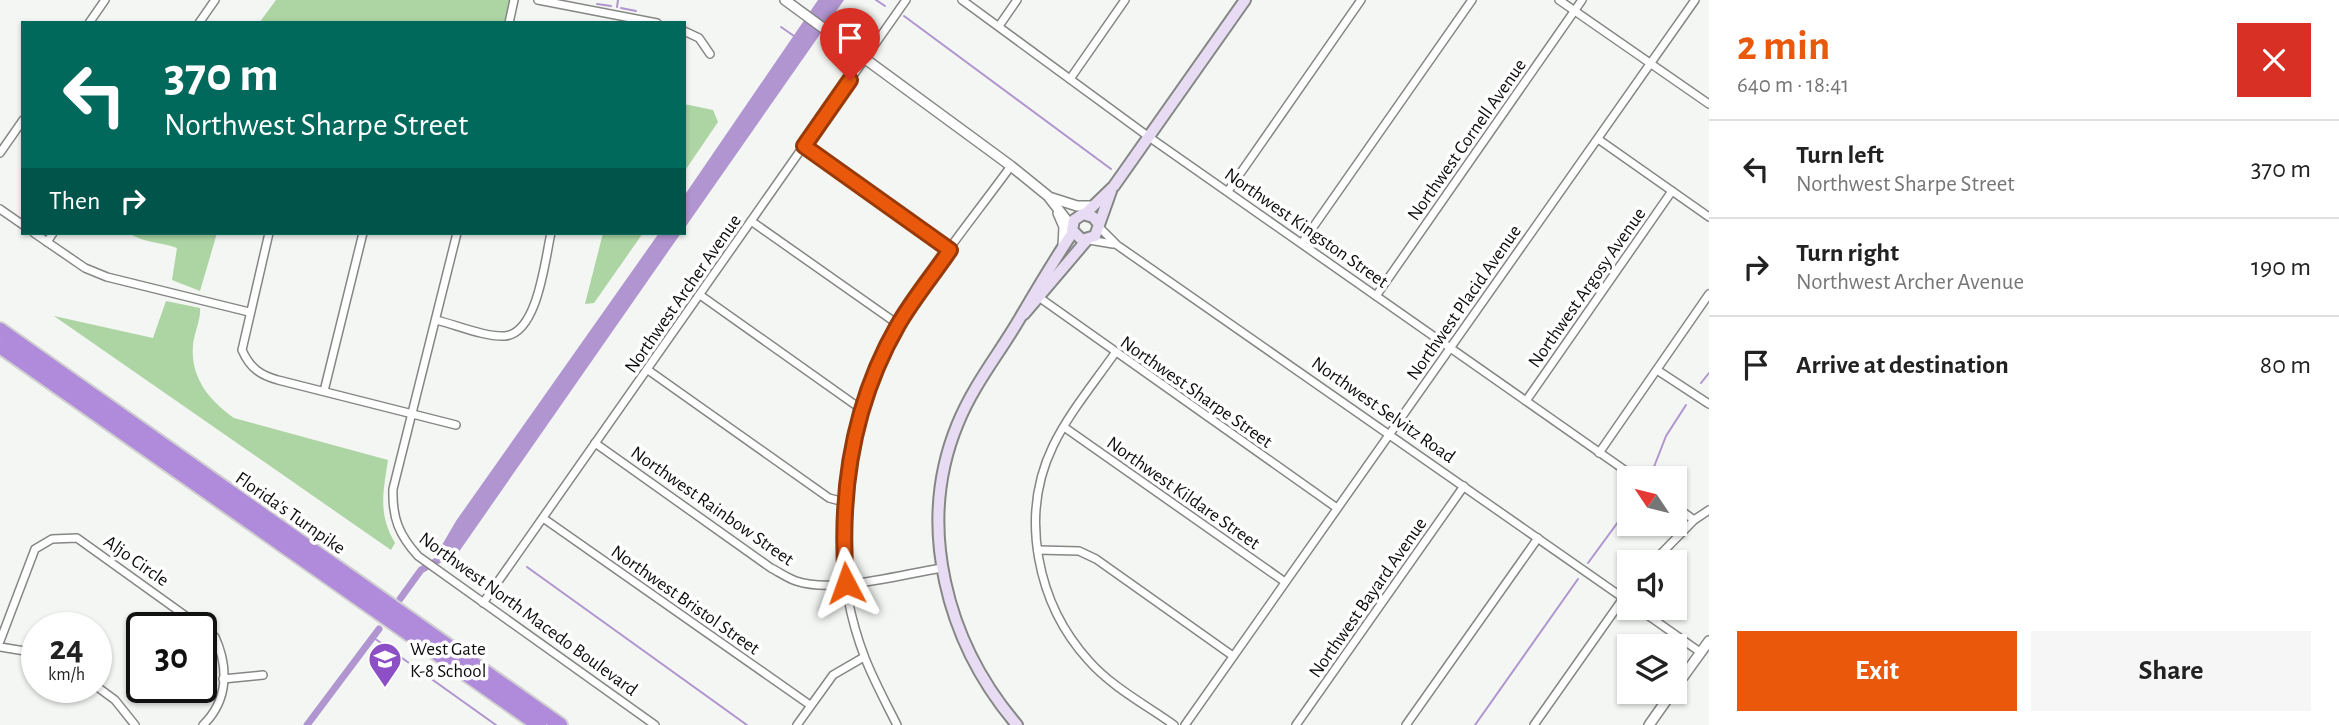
<!DOCTYPE html>
<meta charset="utf-8">
<style>
:root{--surface:#fff;--page:#f6f6f6;--text:#222;--muted:#767676;--line:#e0e0e0;--accent:#ea580c}
body{margin:0;font-family:"Alegreya Sans",sans-serif;background:var(--page);color:var(--text);height:100vh;display:flex;flex-direction:column;font-size:26px;white-space:nowrap}
*{box-sizing:border-box;margin:0}
p{font-size:23px;color:var(--muted)}
.icon{flex:none;width:38px;height:38px;fill:none;stroke:currentColor;stroke-width:2;stroke-linecap:round;stroke-linejoin:round}
.map{position:relative;flex:1;overflow:hidden}
.sheet{display:flex;flex-direction:column;background:var(--surface);width:630px}
.sheet>*{flex:none}
.guide{position:absolute;left:21px;top:21px;width:665px;height:214px;border-radius:0px;box-shadow:0 2px 5px #0004;background:#00695c;color:#fff;overflow:hidden}
.needle{width:46px;rotate:305deg}
.controls{position:absolute;left:1617px;top:466px;display:grid;gap:14px}
.controls a{display:grid;place-items:center;width:70px;height:70px;border-radius:0px;background:var(--surface);box-shadow:0 2px 5px #0004;font-size:35px}
.speed{position:absolute;left:21px;top:612px;display:flex;gap:14px;font-size:35px;font-weight:700;text-align:center}
.speed>*{display:grid;place-content:center;width:91px;height:91px;border-radius:50%;background:var(--surface);box-shadow:0 2px 5px #0004;line-height:1}
.speed small{font-size:18px;font-weight:400}
.speed .limit{border:4px solid #111;border-radius:10px;background:#fff;color:#111}
.pin{position:absolute;display:grid;place-items:center;width:60px;height:60px;color:#fff;margin:-72px -30px;border-radius:50% 50% 50% 0;rotate:-45deg;box-shadow:0 0 7px #0007}
.pin .icon{rotate:45deg}
.me{position:absolute;width:77px;margin:-38px;rotate:356deg;stroke-linejoin:round;filter:drop-shadow(0 0 5px #0008)}
.turn{display:flex;align-items:center;gap:24px;height:147px;padding:0 28px;font-size:32px}
.turn .icon{width:91px;height:91px;stroke-width:2.5}
.turn b{display:block;font-size:49px;line-height:60px}
.then{display:flex;align-items:center;height:66px;padding:0 28px;background:#0003;gap:14px;font-size:26px}
.round{display:grid;place-items:center;flex:none;width:74px;height:74px;border-radius:0px;background:var(--page)}
.overview{display:flex;align-items:center;justify-content:space-between;height:119px;padding:0 28px}
h1{font-size:42px;font-weight:600;line-height:52px;color:var(--accent)}
.action{display:flex;gap:14px;margin-top:auto;padding:14px 28px}
.action a{flex:1;height:80px;border-radius:0px;background:var(--accent);color:#fff;font-size:28px;font-weight:600;line-height:80px;text-align:center}
.action a+a{background:var(--page);color:var(--text)}
ul{padding:0;list-style:none}
li{display:flex;align-items:center;gap:21px;height:98px;padding:0 28px;border-top:2px solid var(--line)}
li div{flex:1}
li b{display:block;font-size:26px}
li em{font-style:normal}
main{display:flex;flex:1;min-height:0}
.map>svg:first-child{display:block}
</style>
<main>
<div class="map">
<svg width="1709" height="725" viewBox="0 0 1709 725">
<rect width="100%" height="100%" fill="#f3f6f2"/>
<g fill="#add4a3">
<path d="M276,0H511L505,23H259Z"/>
<path d="M684,104L713,110L718,122L684,172Z"/>
<path d="M129,233H217L200,291L172,280L177,248C161,242 143,243 129,233Z"/>
<path d="M603,233H643L594,303L585,304Z"/>
<path d="M166,301L200,308C201,320 194,333 193,345C190,378 210,401 234,418L388,460C383,493 378,514 395,543L391,550L54,316L153,338Z"/>
</g>
<g fill="#b095d0">
<path d="M818,0H844L684,229V196Z"/>
<path d="M659,233H681L456,556L441,562L442,545L456,521Z"/>
</g>
<g fill="none" stroke-linecap="round" stroke-linejoin="round">
<g stroke="#b095d0" stroke-width="2">
<path d="M876,0L885,6"/>
<path d="M597,4L611,6"/>
<path d="M617,7L618,0"/>
<path d="M621,8L636,11"/>
<path d="M904,16L1111,169"/>
<path d="M781,27L794,36"/>
<path d="M1701,383L1709,373"/>
<path d="M1650,477L1666,436L1686,405"/>
<path d="M1588,563L1629,507"/>
<path d="M527,567L747,725"/>
<path d="M374,638L496,725"/>
<path d="M1475,725L1578,579"/>
</g>
<g stroke="#b095d0" stroke-width="7">
<path d="M400,599L421,570L447,555"/>
<path d="M307,725L379,629"/>
</g>
<defs>
<g id="minor">
<path d="M538,0L657,23"/>
<path d="M962,0L1149,137L1636,478"/>
<path d="M1559,0L1709,104"/>
<path d="M89,23L105,0"/>
<path d="M199,23L215,0"/>
<path d="M509,23L514,0"/>
<path d="M999,26L1017,0"/>
<path d="M684,31L699,38L710,54"/>
<path d="M1070,79L1125,0"/>
<path d="M1598,139L1709,217"/>
<path d="M804,146L950,250"/>
<path d="M0,153L23,120"/>
<path d="M1228,191L1361,0"/>
<path d="M0,209L23,225"/>
<path d="M751,221L899,325"/>
<path d="M1098,226L1117,245L1629,602"/>
<path d="M34,233L85,268L107,277L249,312"/>
<path d="M269,233L242,350C250,368 260,375 278,380L456,425"/>
<path d="M457,233L393,489C392,518 399,535 418,556L655,725"/>
<path d="M1089,240L1113,244"/>
<path d="M47,242L53,233"/>
<path d="M1302,243L1472,0"/>
<path d="M700,295L861,409"/>
<path d="M1376,296L1582,0"/>
<path d="M1040,298L1337,508"/>
<path d="M436,320C457,325 484,337 505,336C538,333 545,259 551,233"/>
<path d="M1115,353C1094,383 1069,413 1053,446C1019,516 1037,604 1089,661C1112,687 1146,705 1174,725"/>
<path d="M648,370L829,498L844,502"/>
<path d="M1657,370L1709,404"/>
<path d="M324,391L363,233"/>
<path d="M1526,401L1672,191"/>
<path d="M1064,427L1285,582"/>
<path d="M595,443L771,568C779,572 787,578 796,581C834,594 902,574 942,568"/>
<path d="M1599,453L1709,294"/>
<path d="M1675,506L1694,520"/>
<path d="M543,518L810,705"/>
<path d="M1038,550L1079,551L1096,559L1233,656"/>
<path d="M1653,562L1694,520L1709,510"/>
<path d="M483,603L906,0"/>
<path d="M1636,607L1700,652"/>
<path d="M0,641L35,549L52,539L77,538L215,637C229,668 228,701 203,725"/>
<path d="M0,647L37,653"/>
<path d="M223,679L263,675"/>
<path d="M96,686L115,700L135,725"/>
<path d="M797,725L833,675L864,657"/>
<path d="M897,725C886,703 874,681 865,658C823,550 842,424 898,326C930,270 973,218 1011,166"/>
<path d="M1185,725L1695,0"/>
<path d="M1296,725L1464,486"/>
<path d="M1406,725L1538,538"/>
<path d="M1534,725L1629,590"/>
</g>
<g id="tertiary">
<path d="M785,0L1011,166L1048,196L1072,227"/>
<path d="M1052,198L1077,206H1092"/>
<path d="M1058,213L1064,227L1063,246"/>
<path d="M1675,688L1709,641"/>
<path d="M1649,725L1673,691"/>
</g>
<g id="secondary">
<path d="M1085,214L1114,186L1245,0"/>
<path d="M1098,223L1093,217L1083,214L1074,220L1072,230L1082,240L1095,236L1111,191"/>
<path d="M1024,314L1086,241"/>
<path d="M1017,725C947,643 915,526 958,423C974,384 999,354 1020,318C1037,289 1054,260 1073,232"/>
</g>
<g id="motorway">
<path d="M0,330L560,725"/>
<path d="M0,346L539,725"/>
</g>
</defs>
<use href="#minor" stroke="#848783" stroke-width="10"/>
<use href="#tertiary" stroke="#848783" stroke-width="12"/>
<use href="#secondary" stroke="#848783" stroke-width="14"/>
<use href="#motorway" stroke="#cfcfcf" stroke-width="18"/>
<use href="#minor" stroke="#fff" stroke-width="7"/>
<use href="#tertiary" stroke="#fff" stroke-width="9"/>
<use href="#secondary" stroke="#e8dcf4" stroke-width="10"/>
<use href="#motorway" stroke="#b18bdb" stroke-width="14"/>
</g>
<g fill="none" stroke-linecap="round" stroke-linejoin="round">
<defs>
<path id="route" d="M846,583C839,492 852,405 898,325C913,299 933,275 950,250L804,146L850,80"/>
</defs>
<use href="#route" stroke="#983908" stroke-width="18"/>
<use href="#route" stroke="#ea580c" stroke-width="12"/>
</g>
<defs>
<symbol id="school-pin" viewBox="-11 -11 22 30"><path d="M0 17L-7.5 6A9.5 9.5 0 1 1 7.5 6Z" fill="#8c4fc5" stroke="#fff"/><path d="M0-5L7-2L0 1L-7-2ZM-4 1L0 2.5L4 1V4Q0 6-4 4Z" fill="#fff"/></symbol>
</defs>
<g fill-rule="evenodd">
<use href="#school-pin" x="366" y="640" width="38" height="52"/>
</g>
<g text-anchor="middle" stroke-width="7" stroke-linejoin="round" paint-order="stroke">
<g font-size="19" fill="#0d0e0d" stroke="#fff">
<text transform="translate(1466 139) rotate(-55)" y="7">Northwest Cornell Avenue</text>
<text transform="translate(1307 227) rotate(35)" y="7">Northwest Kingston Street</text>
<text transform="translate(1586 287) rotate(-55)" y="7">Northwest Argosy Avenue</text>
<text transform="translate(682 293) rotate(-55)" y="7">Northwest Archer Avenue</text>
<text transform="translate(1463 302) rotate(-55)" y="7">Northwest Placid Avenue</text>
<text transform="translate(1197 391) rotate(35)" y="7">Northwest Sharpe Street</text>
<text transform="translate(1384 409) rotate(35)" y="7">Northwest Selvitz Road</text>
<text transform="translate(1184 492) rotate(35)" y="7">Northwest Kildare Street</text>
<text transform="translate(713 505) rotate(35)" y="7">Northwest Rainbow Street</text>
<text transform="translate(291 512) rotate(35)" y="7">Florida's Turnpike</text>
<text transform="translate(137 560) rotate(35)" y="7">Aljo Circle</text>
<text transform="translate(1367 597) rotate(-55)" y="7">Northwest Bayard Avenue</text>
<text transform="translate(686 599) rotate(35)" y="7">Northwest Bristol Street</text>
<text transform="translate(529 613) rotate(36)" y="7">Northwest North Macedo Boulevard</text>
</g>
<g font-size="19" fill="#0d0e0d" stroke="#fff" text-anchor="start">
<text x="410" y="655">West Gate<tspan x="410" dy="22">K-8 School</tspan></text>
</g>
</g>
</svg>
<div class="controls">
<a><svg class="needle" viewBox="-14 -14 28 28"><path d="M0-13l5 13h-10z" fill="#e53935"/><path d="M0 13l5-13h-10z" fill="#767676"/></svg></a>
<a><svg class="icon" aria-label="sound" viewBox="0 0 24 24"><path d="M4 9h4l5-4v14l-5-4H4zM17 9q2 3 0 6"/></svg></a>
<a><svg class="icon" aria-label="layers" viewBox="0 0 24 24"><path d="M12 4l9 5-9 5-9-5zM3 14l9 5 9-5"/></svg></a>
</div>
<div class="speed"><div>24<small>km/h</small></div><div class="limit">30</div></div>
<div class="pin" style="left:850px;top:80px;background:#d93025"><svg class="icon" aria-label="arrive" viewBox="0 0 24 24"><path d="M6 21V4h12l-3 4 3 4H6"/></svg></div>
<svg class="me" style="left:846px;top:583px" viewBox="-20 -20 40 40"><path d="M0-17L14 15 0 8-14 15z" fill="#ea580c" stroke="#fff" stroke-width="4"/></svg>
<div class="guide">
<div class="turn"><svg class="icon" aria-label="left" viewBox="0 0 24 24"><path d="M17 20v-9H6M10 6l-5 5 5 5"/></svg><div><b>370 m</b>Northwest Sharpe Street</div></div>
<div class="then">Then<svg class="icon" aria-label="right" viewBox="0 0 24 24"><path d="M7 20v-9h11M14 6l5 5-5 5"/></svg></div>
</div>
</div>
<section class="sheet">
<div class="overview"><div><h1>2 min</h1><p>640 m · 18:41</p></div><a class="round" style="background:#d93025;color:#fff"><svg class="icon" aria-label="close" viewBox="0 0 24 24"><path d="M6 6l12 12M18 6L6 18"/></svg></a></div>
<ul>
<li><svg class="icon" aria-label="left" viewBox="0 0 24 24"><path d="M17 20v-9H6M10 6l-5 5 5 5"/></svg><div><b>Turn left</b><p>Northwest Sharpe Street</p></div><em>370 m</em></li>
<li><svg class="icon" aria-label="right" viewBox="0 0 24 24"><path d="M7 20v-9h11M14 6l5 5-5 5"/></svg><div><b>Turn right</b><p>Northwest Archer Avenue</p></div><em>190 m</em></li>
<li><svg class="icon" aria-label="arrive" viewBox="0 0 24 24"><path d="M6 21V4h12l-3 4 3 4H6"/></svg><div><b>Arrive at destination</b></div><em>80 m</em></li>
</ul>
<div class="action"><a>Exit</a><a>Share</a></div>
</section>
</main>
